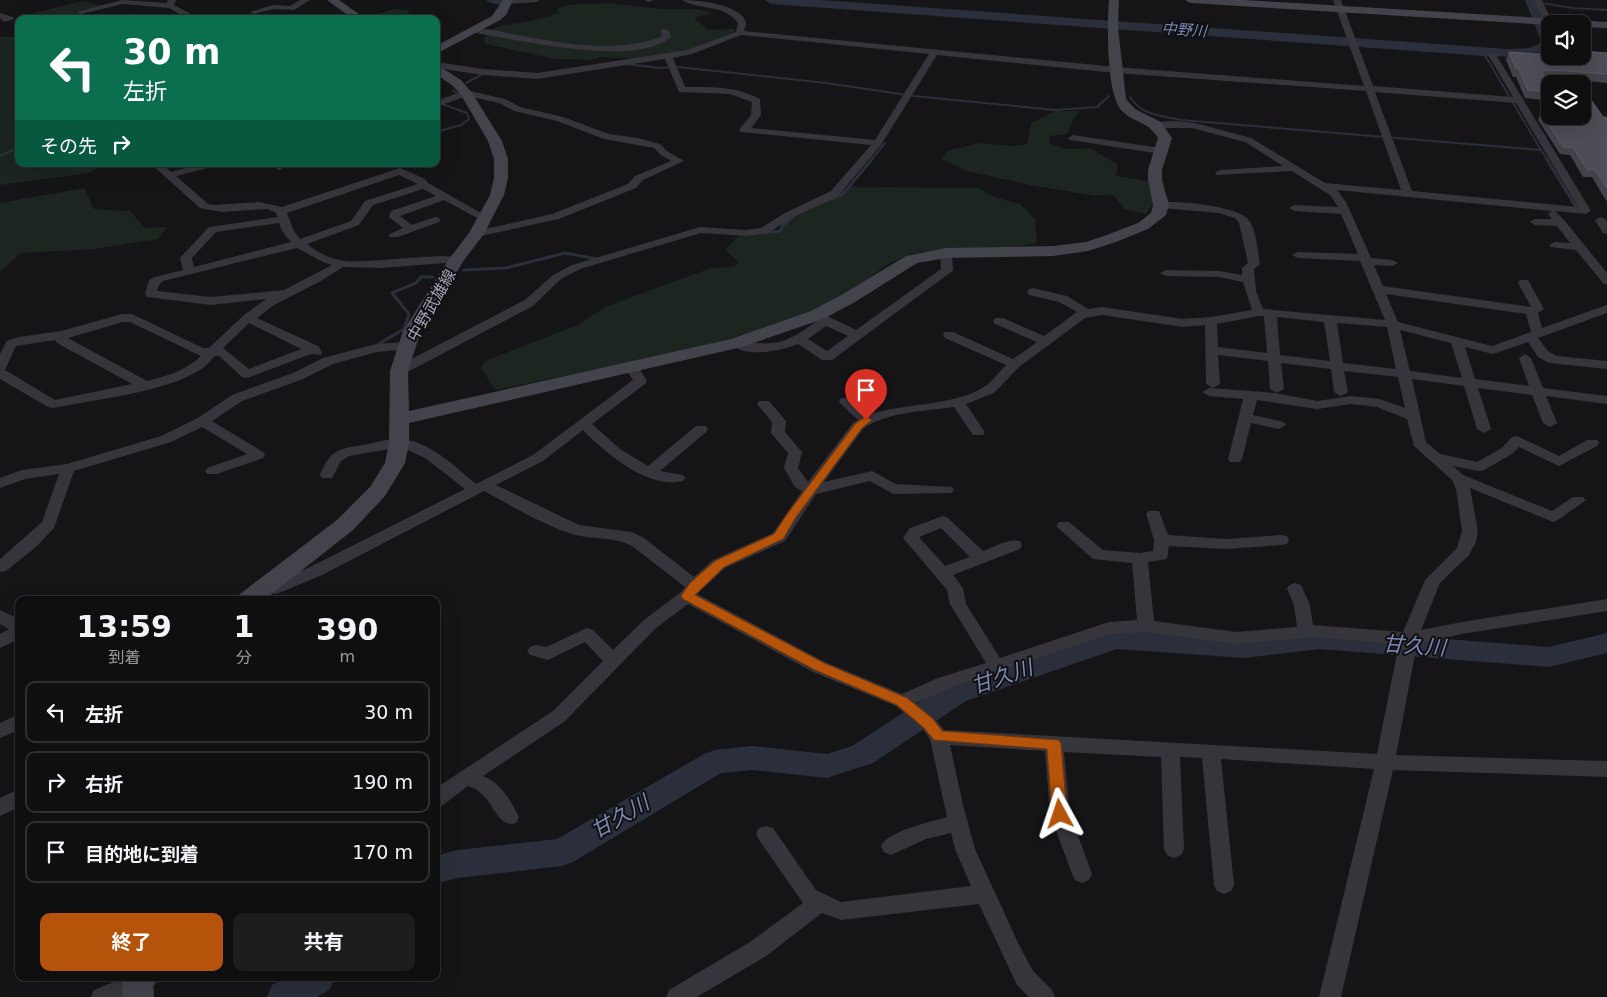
<!DOCTYPE html>
<html lang="ja">
<meta charset="utf-8">
<style>
:root{--surface:#100f10;--page:#1e1d1e;--text:#f1f3f6;--muted:#9c9c9f;--line:#302f30;--accent:#b45309}
body{margin:0;font-family:"DejaVu Sans","Noto Sans JP",sans-serif;background:var(--page);color:var(--text);height:100vh;display:flex;flex-direction:column;font-size:19px;white-space:nowrap}
*{box-sizing:border-box;margin:0}
p{font-size:16px;color:var(--muted)}
.icon{flex:none;width:28px;height:28px;fill:none;stroke:currentColor;stroke-width:2;stroke-linecap:round;stroke-linejoin:round}
.map{position:relative;flex:1;overflow:hidden}
.panel{position:absolute;left:15px;top:596px;width:425px;height:385px;display:flex;flex-direction:column;background:var(--surface);border-radius:10px;box-shadow:0 5px 20px #0002,0 0 0 1px var(--line)}
.panel>*{flex:none}
.guide{position:absolute;left:15px;top:15px;width:425px;height:152px;border-radius:10px;box-shadow:0 5px 20px #0002,0 0 0 1px var(--line);background:#0b6e4f;color:#fff;overflow:hidden}
.buttons{position:absolute;left:1541px;top:15px;display:grid;gap:10px}
.buttons a{display:grid;place-items:center;width:50px;height:50px;border-radius:10px;background:var(--surface);box-shadow:0 5px 20px #0002,0 0 0 1px var(--line);font-size:25px}
.pin{position:absolute;display:grid;place-items:center;width:42px;height:42px;color:#fff;margin:-51px -21px;border-radius:50% 50% 50% 0;rotate:-45deg;box-shadow:0 0 5px #0007}
.pin .icon{rotate:45deg}
.me{position:absolute;width:55px;margin:-28px;rotate:355deg;stroke-linejoin:round;filter:drop-shadow(0 0 4px #0008)}
.turn{display:flex;align-items:center;gap:18px;height:105px;padding:0 25px;font-size:22px}
.turn .icon{width:65px;height:65px;stroke-width:2.5}
.turn b{display:block;font-size:35px;line-height:42px}
.then{display:flex;align-items:center;height:48px;padding:0 25px;background:#0003;gap:10px;font-size:19px}
.eta{display:flex;justify-content:space-evenly;align-items:center;height:85px;text-align:center}
.eta b{font-size:30px;font-weight:700;line-height:35px}
.primary-button{display:flex;gap:10px;margin-top:auto;padding:10px 25px}
.primary-button a{flex:1;height:58px;border-radius:10px;background:var(--accent);color:#fff;font-size:20px;font-weight:700;line-height:58px;text-align:center}
.primary-button a+a{background:var(--page);color:var(--text)}
ul{padding:0;list-style:none}
li{display:flex;align-items:center;gap:15px;height:62px;margin:0 10px 8px;padding:0 15px;border:2px solid var(--line);border-radius:10px}
li div{flex:1}
li b{display:block;font-size:19px}
li em{font-style:normal}
.map>svg:first-child{display:block}
</style>
<div class="map">
<svg width="1607" height="997" viewBox="0 0 1607 997">
<rect width="100%" height="100%" fill="#151416"/>
<g fill="#1c251f">
<path d="M83,1L99,5L125,1L86,12L82,18L85,19L19,20L13,18Z"/>
<path d="M608,3L660,9H698L712,13L694,18L709,30L735,29L734,33L684,52L639,59L600,57L593,60L554,59L486,44L483,40C499,20 503,27 524,22C536,20 548,16 559,13L557,9C573,1 591,6 608,3Z"/>
<path d="M394,9L410,10L403,19H373L368,17Z"/>
<path d="M131,13L136,17L176,16L180,19H103Z"/>
<path d="M19,34V164H105L89,173L0,185V37H13Z"/>
<path d="M1055,111H1080L1074,118L1067,134L1050,136L1049,143L1067,149L1090,148L1118,165L1116,176L1148,181L1153,204L1146,214L1125,209L1112,194L1096,196L1035,186L966,171L942,159L947,151L979,143L1015,146L1027,144L1031,123Z"/>
<path d="M850,187L979,188L994,197L1020,204L1035,219L1037,243L1013,247L943,249L910,254L890,263L865,281L822,306L778,325L694,349L495,390L481,368L485,361L578,325L605,307L711,268L733,267L739,263L725,250L739,236L776,232L787,218Z"/>
<path d="M84,188L94,209L130,211L145,228L167,227L158,239L95,249L21,253L0,272V203Z"/>
</g>
<g fill="none" stroke-linecap="round" stroke-linejoin="round">
<g stroke="#2a2f3b" stroke-width="2">
<path d="M1542,3L1572,8L1607,10"/>
<path d="M627,64L659,68L678,67L826,83L914,96L1055,110L1097,107L1109,96"/>
<path d="M466,83L481,75"/>
<path d="M453,90L458,94L456,95"/>
<path d="M1130,97C1141,115 1162,116 1181,120L1541,150L1483,52"/>
<path d="M436,132L461,125L469,119L467,113L442,104"/>
<path d="M1541,150L1547,159"/>
<path d="M0,156L19,147"/>
<path d="M872,159L885,143"/>
</g>
<g stroke="#2a2f3b" stroke-width="3">
<path d="M1546,158L1576,207"/>
<path d="M831,199L843,194L873,158"/>
<path d="M763,233L781,231L782,226L795,215"/>
<path d="M464,270L506,268L565,253L597,259"/>
<path d="M377,345L404,329L409,314L392,293L416,283L421,277H433"/>
</g>
<g fill="#2a2f3b" fill-rule="evenodd">
<path d="M486,0H516C510,6 492,6 486,0Z"/>
<path d="M765,0H821L1507,49L1529,48L1539,44L1541,41L1525,0H1537L1550,32V48L1523,57L1483,56L771,4Z"/>
<path d="M1116,629L1244,638L1319,629L1549,647L1607,633V653L1549,667L1319,649L1244,658L1117,649L966,701L873,763L827,778L752,770L721,773L573,862L562,866L457,878L436,884V856L457,850L557,839L704,754L715,750L752,746L827,754L852,746L946,685Z"/>
<path d="M286,978H335L329,990L317,997H267L272,985Z"/>
</g>
<g fill="#36353c" fill-rule="evenodd">
<path d="M122,0L167,3L168,0H176L174,5L200,19H188L169,8L123,4L81,14L77,12Z"/>
<path d="M300,0H310L294,10L273,9L254,14L250,12L273,5L290,6Z"/>
<path d="M506,0H540L536,2L507,4L503,2Z"/>
<path d="M644,0H653L649,2Z"/>
<path d="M682,0C697,0 742,4 746,23C746,26 745,28 744,31L1116,67L1364,86L1333,0H1341L1373,86L1513,97L1488,55L1495,53L1591,211L1586,214L1555,211L1565,221L1607,273V285L1603,283L1576,250L1551,247L1549,245L1555,242L1570,243L1557,226L1535,225L1530,222L1535,219H1552L1548,214L1552,211L1337,190L1346,202L1371,258L1392,260L1398,263L1392,266L1374,265L1383,286L1531,307L1518,283L1520,280H1528L1544,309L1538,313L1542,328L1607,305V313L1538,338L1548,351L1557,356L1607,361V369L1549,363L1538,357L1528,342L1493,354L1465,347L1475,379L1529,386L1519,358L1525,354L1531,358L1543,388L1607,396V404L1546,396L1557,423L1550,427L1543,423L1532,395L1478,388L1491,429L1484,433L1477,429L1464,386L1412,379L1426,442L1440,454L1477,462L1502,448L1512,437L1517,436L1559,456L1587,440H1597L1599,443L1597,446L1559,466L1519,447L1512,454L1484,470L1479,471L1453,466L1463,475L1552,511L1573,497H1583L1586,500L1558,520L1553,522L1470,488L1478,531L1476,542L1469,555L1440,583L1421,630L1462,622L1607,599V611L1462,634L1417,644L1396,755L1607,761V777L1393,770L1341,997H1319L1374,769L1221,759L1234,885L1231,891L1224,894L1217,891L1214,885L1202,758L1180,757L1184,849L1181,855L1174,858L1167,855L1164,849L1161,757L1064,752L1070,814L1092,874L1089,880L1082,883L1075,880L1072,874L1050,814L1045,751L950,745L963,805L975,849L1019,945L1033,971L1052,990L1055,997H1029L1017,985L979,904L841,920L822,913L766,956L697,997H666L669,990L750,942L803,903L759,840L756,834L759,828L766,826L773,828L816,890L841,902L971,886L955,849L951,833L926,839L891,855L884,852L881,846C888,831 930,822 947,817L930,739L922,728L896,706L813,672L688,604L656,628L565,721L483,776C501,783 511,801 519,817L516,823C495,830 494,793 468,786L443,805L436,807V788L553,711L603,661L585,642L548,660L530,655L527,651L530,647L536,645L546,647L587,628L593,630L613,650L644,620L681,592L685,587L632,546C613,536 592,540 572,534C541,524 512,506 484,491L322,575L277,594L259,591L257,587L259,583L275,582L310,567L465,489L425,458L401,447L349,456L341,461L332,478H322L320,475C330,450 338,449 363,445C375,443 386,439 397,439C428,439 454,466 476,484L533,455L633,380L625,368L627,365H637L647,381L645,384L592,424L620,449L648,466L696,426H706L708,429L706,432L660,471L683,475L685,478L683,481C649,490 605,453 583,430L543,461L496,485L579,525L632,532L644,538L694,577L713,560L773,533L802,491L795,487L784,468L788,453L771,433L772,422L757,404L759,401H769L786,421L785,432L802,452L798,468L808,482L853,423L858,420L841,404L839,401L841,398H851L868,415C902,403 955,406 984,387C992,382 999,372 1006,365L945,338L943,335L945,332H953L1013,359L1037,342L995,324L993,321L995,318H1003L1044,336L1077,312L1059,302L1029,295L1027,292L1029,289L1033,288L1067,296L1088,309L1102,307L1183,319L1211,317L1252,310L1243,282L1219,277L1166,276L1160,273L1166,270L1219,271L1242,275V268L1248,263L1239,223L1235,218L1219,213L1161,208L1157,207L1156,205L1157,203C1173,199 1237,206 1248,219C1257,230 1257,250 1260,264L1254,269L1256,291L1263,309L1385,320L1360,261L1298,258L1292,255L1298,252L1358,254L1341,214L1294,211L1289,208L1294,205L1338,207L1330,195L1292,171L1216,175L1215,173L1220,170L1283,166L1245,142L1192,128H1157L1152,125L1157,122L1174,121L1195,123L1251,138L1325,183L1401,190L1366,91L1116,73L937,55L881,145L839,195L833,199L793,217L768,233L746,236L701,233L580,269L561,279L533,306L404,374H394L392,371L394,368L525,300L553,275L572,265L700,227L746,230L761,228L785,213L831,191L871,145L741,132L739,130L751,115L752,102L730,94L679,92L665,59L537,79L483,75L436,68V62L483,69L537,73L687,50L736,32L738,23C723,3 699,11 682,0ZM741,35L929,54L875,140L751,128L761,115L760,99C736,86 712,87 685,87L673,58L692,54ZM1375,92L1516,103L1578,207L1412,191ZM1386,294L1526,314L1531,332L1492,346L1398,322ZM1102,315L1183,327L1205,325L1206,384L1213,388L1220,384L1218,355L1268,361L1270,389L1277,393L1284,389L1281,363L1331,369L1334,392L1341,396L1348,392L1344,371L1398,377L1405,408L1380,399L1351,396L1317,401L1275,393L1251,391L1209,388L1202,392L1209,396L1243,399L1228,459L1230,462H1240L1242,459L1251,423L1279,429L1286,425L1284,422L1253,415L1257,400L1317,409L1351,404L1377,407L1407,419L1414,446L1452,480L1456,489L1462,531L1457,548L1425,580L1403,632L1313,625L1310,605L1301,585L1295,583L1289,585L1287,589L1294,605L1297,627L1236,632L1154,621L1148,562L1167,559L1169,546L1226,549L1281,545L1287,544L1289,540L1287,536L1281,535L1226,539L1168,535L1159,511H1149L1146,514L1154,540L1153,551L1140,553L1103,550L1069,522H1059L1056,526L1093,559L1132,563L1137,620L1109,622L1000,658L966,604L963,588L953,575L1020,549L1022,545L1020,541C1008,538 994,547 983,551L948,518L943,516L910,528L903,538L947,590L950,604L986,663L938,678L902,694L825,662L697,594L725,568L785,541L816,494L870,481L893,494L952,493L954,490L952,487L896,484L872,471L824,482L863,429C885,412 926,411 954,407L973,435H983L985,432L966,404L994,393L1019,367L1085,318ZM1259,316H1264L1267,353L1218,347L1217,324ZM1277,317L1324,322L1330,361L1280,355ZM1337,323L1387,327L1396,369L1343,363ZM1400,330L1451,343L1462,378L1410,371ZM941,528L970,557L945,566L919,537ZM1146,632L1236,644L1316,637L1399,644L1377,754L944,730L934,718L916,703L950,688L1110,634Z"/>
<path d="M1534,0H1542L1553,24H1550V28L1546,26Z"/>
<path d="M0,13L13,17L14,19L4,22L0,18Z"/>
<path d="M472,29C486,27 504,33 518,35C566,44 616,54 663,36L660,31L664,29L669,31L671,37C634,68 521,40 475,33L471,31Z"/>
<path d="M1550,49V55L1532,59L1528,56Z"/>
<path d="M466,90L505,99L520,107L563,117L609,134L638,138L660,144L667,151L684,161L643,180L636,188L559,219L476,237L472,236L470,234L472,232L552,214L628,184L635,176L671,161L661,155L654,148L604,139L557,121L514,111L499,103L481,99L467,96L436,107V101Z"/>
<path d="M1073,135L1161,148L1166,151L1161,154L1070,140L1068,138Z"/>
<path d="M151,164H162L171,172L200,164H216L215,166L176,176L208,204L214,205L259,202L282,207L400,168L425,179L428,183L490,218L489,220H481L444,200L400,216L412,225L435,217L439,218L440,220L439,222L398,237H390L388,235L403,228L389,217L391,211L436,196L423,189L373,205L359,225L307,244C318,253 331,259 345,261C366,264 455,251 463,259L457,262L382,268L343,267L319,282L274,305L257,318L318,346L322,352L321,355L311,354L247,378L242,377L219,356H215C210,361 205,368 198,371C165,392 93,400 53,408L48,407L0,379V354L7,341L19,337L61,331L122,314H132L203,348H209L244,315L266,299L211,305L147,297L145,294L149,280L155,277L183,270L180,258L209,227L278,217L275,212L267,209L222,212L200,208ZM399,175L418,184L365,201L351,221L300,239L294,231L287,213ZM279,223L282,231L291,242L194,267L192,258L216,232ZM297,248L323,262L332,265L284,290L211,297L157,291L159,285L163,281ZM123,322H130L201,356C185,371 167,376 147,381L68,338ZM249,323L301,349L249,369L223,348ZM55,340L57,343L132,384L55,400L5,370L16,346Z"/>
<path d="M269,164H281L284,167L279,170Z"/>
<path d="M1600,217L1604,218L1607,222V234L1603,233L1595,220Z"/>
<path d="M946,250L952,253L953,270L951,272L832,360H822L798,344C781,351 744,359 730,343L736,339C773,348 786,344 817,321L811,315L817,311L856,330L941,269L940,253ZM826,326L848,336L827,351L808,339Z"/>
<path d="M406,342L412,346L410,349L377,352L333,364L303,379L242,401L212,421L263,452L265,455L263,458L217,474H207L205,471L207,468L247,454L202,427L171,442L74,471L54,528L37,546L6,571L0,572V559L42,522L59,474L25,479L0,488V478L22,470L67,464L161,436L198,418L232,395L293,373L323,358L376,344Z"/>
<path d="M0,610L19,619V639L0,648V634L9,629L0,624Z"/>
<path d="M19,714V730L0,738V723Z"/>
<path d="M19,789V807L0,816V798Z"/>
<path d="M123,978H158L155,985L127,997H91L94,990Z"/>
</g>
<g fill="#43434c" fill-rule="evenodd">
<path d="M327,0H339L366,19H353Z"/>
<path d="M503,0H513L506,15L500,20L436,54V46L492,16Z"/>
<path d="M1109,0H1119L1118,27L1126,99L1135,109L1161,122L1172,138L1162,170V180L1169,205L1166,215L1148,229L1116,242L1088,251L1053,256L946,258L917,263L855,302L823,319L742,347L409,423V443L405,463L385,496L353,530L264,600H236L240,594L337,520L370,487L385,463L389,443L390,371L403,331L449,259L469,233L490,195L494,178V159L488,141L461,95L453,86L436,74V64L461,80L472,93L502,141L508,159V178L504,195L484,234L464,260L421,331L408,371L409,411L731,339L811,311L843,294L906,256L946,248L1053,246L1086,242L1104,236L1138,223L1151,213L1153,205L1148,180V170L1158,138C1148,121 1134,123 1122,111C1106,95 1107,23 1109,0Z"/>
<path d="M1185,0H1244L1607,22V28L1582,27V24L1550,25L1190,3Z"/>
<path d="M123,978H153L154,997H122Z"/>
</g>
</g>
<path fill="#43424a" d="M1509,52L1550,56H1582L1607,53V83L1566,79H1544L1549,92L1547,97L1550,98V116L1603,117L1607,118V202L1592,177H1583L1570,155L1560,154L1538,120L1541,112L1545,113L1540,104L1542,100L1525,98L1516,77H1513L1506,60Z"/>
<g fill="#4e4d56" stroke="#5c5b65">
<path d="M1582,51L1607,53V74L1569,71L1541,70L1549,92L1528,90L1519,69L1516,68L1509,52L1550,55V56L1571,57L1570,56H1582Z"/>
<path d="M1543,97L1550,98V109Z"/>
<path d="M1582,100L1592,101L1603,117H1606L1607,118V188L1595,170L1587,169L1573,147H1563L1541,112L1550,113V116H1582Z"/>
</g>
<path fill="#b45309" stroke="#753606" d="M866,416L872,420L862,428L796,517L783,539L724,567L695,595L824,663L907,698L933,719L942,731L1059,740L1061,744L1067,814L1065,818L1060,820L1054,818L1052,814L1047,749L934,740L923,727L897,705L815,670L683,599L681,596L690,583L715,561L774,534L788,513L855,424Z"/>
<g text-anchor="middle" stroke-width="4" stroke-linejoin="round" paint-order="stroke">
<g font-size="15" font-style="italic" fill="#7a89b5" stroke="#100f11">
<text transform="translate(1184 30) rotate(4)" y="5">中野川</text>
</g>
<g font-size="16" fill="#a5a6b8" stroke="#100f11">
<text transform="translate(431 305) rotate(-60)" y="6">中野武雄線</text>
</g>
<g font-size="21" font-style="italic" fill="#7a89b5" stroke="#100f11">
<text transform="translate(1414 646) rotate(4)" y="7">甘久川</text>
<text transform="translate(1002 677) rotate(-19)" y="7">甘久川</text>
<text transform="translate(620 817) rotate(-30)" y="7">甘久川</text>
</g>
</g>
</svg>
<div class="buttons">
<a><svg class="icon" aria-label="sound" viewBox="0 0 24 24"><path d="M4 9h4l5-4v14l-5-4H4zM17 9q2 3 0 6"/></svg></a>
<a><svg class="icon" aria-label="layers" viewBox="0 0 24 24"><path d="M12 4l9 5-9 5-9-5zM3 14l9 5 9-5"/></svg></a>
</div>
<div class="pin" style="left:866px;top:420px;background:#d93025"><svg class="icon" aria-label="arrive" viewBox="0 0 24 24"><path d="M6 21V4h12l-3 4 3 4H6"/></svg></div>
<svg class="me" style="left:1060px;top:814px" viewBox="-20 -20 40 40"><path d="M0-17L14 15 0 8-14 15z" fill="#b45309" stroke="#fff" stroke-width="4"/></svg>
<div class="guide">
<div class="turn"><svg class="icon" aria-label="left" viewBox="0 0 24 24"><path d="M17 20v-9H6M10 6l-5 5 5 5"/></svg><div><b>30 m</b>左折</div></div>
<div class="then">その先<svg class="icon" aria-label="right" viewBox="0 0 24 24"><path d="M7 20v-9h11M14 6l5 5-5 5"/></svg></div>
</div>
<section class="panel">
<div class="eta">
<div><b>13:59</b><p>到着</p></div>
<div><b>1</b><p>分</p></div>
<div><b>390</b><p>m</p></div>
</div>
<ul>
<li><svg class="icon" aria-label="left" viewBox="0 0 24 24"><path d="M17 20v-9H6M10 6l-5 5 5 5"/></svg><div><b>左折</b></div><em>30 m</em></li>
<li><svg class="icon" aria-label="right" viewBox="0 0 24 24"><path d="M7 20v-9h11M14 6l5 5-5 5"/></svg><div><b>右折</b></div><em>190 m</em></li>
<li><svg class="icon" aria-label="arrive" viewBox="0 0 24 24"><path d="M6 21V4h12l-3 4 3 4H6"/></svg><div><b>目的地に到着</b></div><em>170 m</em></li>
</ul>
<div class="primary-button"><a>終了</a><a>共有</a></div>
</section>
</div>
